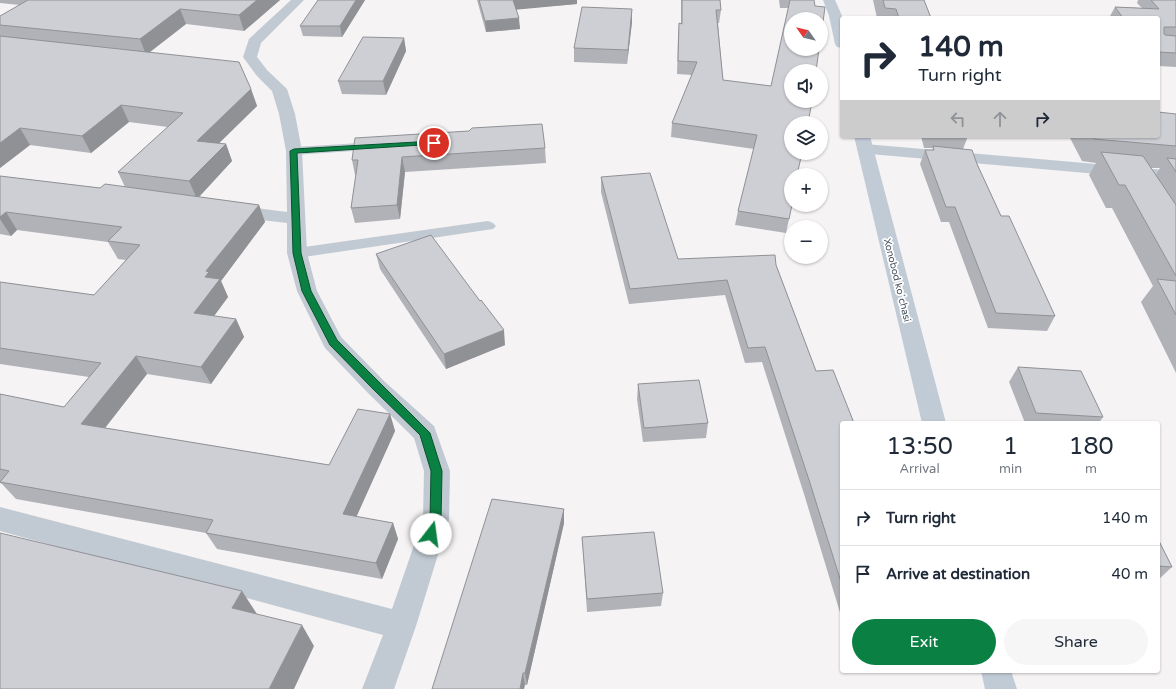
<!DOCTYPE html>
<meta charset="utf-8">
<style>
:root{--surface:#fff;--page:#f6f6f7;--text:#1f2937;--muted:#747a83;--line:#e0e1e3;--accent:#0b8043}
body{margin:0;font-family:"Varela Round",sans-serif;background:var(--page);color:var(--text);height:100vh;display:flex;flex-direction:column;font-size:15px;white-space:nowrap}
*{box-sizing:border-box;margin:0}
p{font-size:13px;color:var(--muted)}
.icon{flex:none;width:22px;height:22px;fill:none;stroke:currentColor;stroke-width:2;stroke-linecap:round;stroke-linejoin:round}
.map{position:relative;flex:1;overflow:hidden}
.side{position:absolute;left:840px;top:421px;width:320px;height:252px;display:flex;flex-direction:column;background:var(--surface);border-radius:4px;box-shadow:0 1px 3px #0004}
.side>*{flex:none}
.top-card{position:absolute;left:840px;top:16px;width:320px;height:122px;border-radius:4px;box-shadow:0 1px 3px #0004;background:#fff;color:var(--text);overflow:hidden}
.needle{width:26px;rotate:304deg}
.buttons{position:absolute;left:784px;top:12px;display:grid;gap:8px}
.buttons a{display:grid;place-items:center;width:44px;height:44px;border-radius:50%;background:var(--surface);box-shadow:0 1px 3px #0004;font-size:20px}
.pin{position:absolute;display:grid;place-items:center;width:34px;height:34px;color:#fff;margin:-17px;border:2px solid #fff;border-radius:50%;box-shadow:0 1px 4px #0007}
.me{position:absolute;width:44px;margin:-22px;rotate:15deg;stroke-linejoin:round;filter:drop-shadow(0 0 3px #0008)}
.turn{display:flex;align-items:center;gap:14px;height:84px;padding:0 12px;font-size:18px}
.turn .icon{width:52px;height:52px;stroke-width:2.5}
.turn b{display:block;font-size:28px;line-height:34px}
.lanes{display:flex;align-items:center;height:38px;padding:0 12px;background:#0003;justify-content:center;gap:20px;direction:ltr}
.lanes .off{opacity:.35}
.eta{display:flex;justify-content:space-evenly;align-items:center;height:68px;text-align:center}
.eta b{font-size:24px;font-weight:600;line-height:28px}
.cta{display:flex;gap:8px;margin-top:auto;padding:8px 12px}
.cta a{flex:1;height:46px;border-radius:24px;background:var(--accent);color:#fff;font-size:16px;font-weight:600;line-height:46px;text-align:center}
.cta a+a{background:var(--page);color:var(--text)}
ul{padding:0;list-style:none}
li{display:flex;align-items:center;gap:12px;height:56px;padding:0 12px;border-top:1px solid var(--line)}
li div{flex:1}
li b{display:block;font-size:15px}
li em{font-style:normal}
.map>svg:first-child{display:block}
</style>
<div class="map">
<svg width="1176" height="689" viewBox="0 0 1176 689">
<rect width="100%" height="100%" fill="#f5f3f3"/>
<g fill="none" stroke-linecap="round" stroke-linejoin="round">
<g fill="#c1cad2" fill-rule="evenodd">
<path d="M377,142L382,143L384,146L382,149L294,155L289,154L287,151L289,148L294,147Z"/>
<path d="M488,221L493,223L496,226L493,229L297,258L291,257L289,253L291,249L297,248Z"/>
</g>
<g fill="#c1cad2" fill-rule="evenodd">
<path d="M291,0H304L261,43L257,57L267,70L287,89L295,114L302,151L307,253L317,291L341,337L384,381L434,426L450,471L449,519L416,626L394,689H362L383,635L0,531V507L392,609L423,519L424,471L414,438L368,393L325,348L322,342L297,291L287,253V223L233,217L226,215L224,211L226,207L233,205L287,212L286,151L279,114L272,91L257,76L243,57L249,39Z"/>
<path d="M865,144L1176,171V181L859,153L857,149L859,145Z"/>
</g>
<g fill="#c1cbd6" fill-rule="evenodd">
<path d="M823,0H835L843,18L842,48L837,47L835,44L829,16Z"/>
<path d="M854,136H870L946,423H922Z"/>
<path d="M981,671H1011L1017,689H985Z"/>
</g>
</g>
<g fill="#b0b2b7" fill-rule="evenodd">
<path d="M0,0H280L244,31L186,24L150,52L251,89L257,106L219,143L226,144L232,161L199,197L259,205L265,222L221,281L228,297L214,316L236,319L244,337L211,384L147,374L105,428L329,465L390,414L395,431L356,517L393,523L398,539L382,579L217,549L206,533L16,499L2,484L0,483V394L64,407L89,377L0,364V282L94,295L126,260L118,259L108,242L17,230L11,236L0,234V176L100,188L125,187L118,172L168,127L129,122L91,153L30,145L0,168V16L20,5L0,3Z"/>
<path d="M365,0L342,37L303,36L300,26Z"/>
<path d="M477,0H577V4L516,9L520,29L486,32Z"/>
<path d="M681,0H720L721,10L719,23H718L723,80L771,86L789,8H780L779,0H814L789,219L786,233L735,225L738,211L754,149L671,137L672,123L692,75L677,74L678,36L679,23L681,24Z"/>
<path d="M873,0H924L931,18H877Z"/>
<path d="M1138,0H1176V67L1158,66V18H1109L1115,7L1142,8L1137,3Z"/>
<path d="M632,9V22L627,64L574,62V48Z"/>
<path d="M404,38L406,51L386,95L342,94L338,81Z"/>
<path d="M1176,114V373L1141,302L1153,286L1112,208H1106L1089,175L1096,163L1082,161L1070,138L1052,136H1158ZM1151,168H1160L1156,175Z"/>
<path d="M921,136H968L963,149L977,164L1001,216L1055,316L1047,331L988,328L949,222H941L920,164L925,150H932L933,148H924Z"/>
<path d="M545,148L546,163L405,172L400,219L355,223L351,208L356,175H355L352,160Z"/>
<path d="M601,177L678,259L776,265L816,371L842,423V619L804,494L762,362L745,363L725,295L629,304L601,192Z"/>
<path d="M376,254L505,345L446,369L380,269Z"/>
<path d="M1018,367L1103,417L1099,423H1025L1009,382Z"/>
<path d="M638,384L708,423L706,438L643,442L637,399Z"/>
<path d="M564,509V523L527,685L432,689Z"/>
<path d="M582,537L663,593L661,606L587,612L583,551Z"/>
<path d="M1158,539L1172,567L1158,580Z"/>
</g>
<g fill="#909195">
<path d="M257,0H280L244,31L239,15Z"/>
<path d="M356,0H365L342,37L340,26Z"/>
<path d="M512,0H577V4L513,10Z"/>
<path d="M180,9L186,24L146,55L140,39Z"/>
<path d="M632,9V22L627,64L628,50Z"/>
<path d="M519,18L520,29L486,32L485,21Z"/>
<path d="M404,38L406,51L386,95L383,81Z"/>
<path d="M251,89L257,106L204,158L197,141Z"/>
<path d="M121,105L129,122L91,153L82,136Z"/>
<path d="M20,128L30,145L0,168V143Z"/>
<path d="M226,144L232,161L197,199L189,181Z"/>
<path d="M402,157L405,172L400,219L397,205Z"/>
<path d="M259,205L265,222L221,281L228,297L203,331L194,313L205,277L206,271Z"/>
<path d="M6,212L17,230L11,236L0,219V217Z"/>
<path d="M236,319L244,337L211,384L201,367Z"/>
<path d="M504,330L505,345L446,369L444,354Z"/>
<path d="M136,356L147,374L94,442L81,424Z"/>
<path d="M390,414L395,431L350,531L343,514Z"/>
<path d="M564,509V523L527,685L525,673Z"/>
<path d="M393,523L398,539L382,579L376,563Z"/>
<path d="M242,591L257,614L232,608Z"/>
<path d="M302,625L314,646L294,689H269Z"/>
<path d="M523,673L525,685L524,689H520Z"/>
</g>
<g fill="#cdcfd5" stroke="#909195">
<path d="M28,0H257L239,15L180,9L140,39L0,25V16Z"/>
<path d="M318,0H356L340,26H300Z"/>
<path d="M479,0H513L519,18L485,21Z"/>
<path d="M682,0H720L721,10H716L723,80L771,86L790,0H814L815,6L825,7L821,37V19H791V49H819L816,71H791V101H812L808,123H791V153H802L797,175H791V205H792L789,219L738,211L757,135L672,123L697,62L678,61L679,23L682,24Z"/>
<path d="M883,0H924L931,18H899L896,9L885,8Z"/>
<path d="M1151,0H1176V27H1164V34L1165,35L1176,36V53L1158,52V18H1123L1115,7L1159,9Z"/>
<path d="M582,7L632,9L628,50L574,48Z"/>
<path d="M0,36L239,62L251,89L197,141L226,144L189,181L118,172L183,113L121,105L82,136L20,128L0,143Z"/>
<path d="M363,37L404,38L383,81H338Z"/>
<path d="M1158,112L1176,114V146L1094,139L1092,136H1158Z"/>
<path d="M542,124L545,148L402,157L397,205L351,208L358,160H352L355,138L469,131L472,128Z"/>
<path d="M933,146L972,150L977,164L1001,216H1009L1055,316L996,313L955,207H946L925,150H934Z"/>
<path d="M1101,152L1143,156L1176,205V276L1125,185H1119Z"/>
<path d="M1167,158L1176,159V172Z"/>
<path d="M650,173L678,259L775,255L776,265L816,371L833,370L854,423H842V585L809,480L765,347L748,348L727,280L630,289L601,177Z"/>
<path d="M0,176L100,188L105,184L259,205L206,271L209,272L205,277L220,279L194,313L236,319L201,367L136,356L81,424L329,465L358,409L390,414L343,514L393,523L376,563L206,533L213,520L0,482L9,471L0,469V394L64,407L101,363L0,348V282L94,295L140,245L108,241L122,227L6,212L0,217Z"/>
<path d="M431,235L480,301L481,300L504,330L444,354L376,254Z"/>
<path d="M1157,279L1176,281V315Z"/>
<path d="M1018,367L1081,371L1103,417L1036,413Z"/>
<path d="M699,380L708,423L644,428L638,384Z"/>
<path d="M492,499L564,509L525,673H523L520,689H432Z"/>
<path d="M654,532L663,593L587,599L582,537Z"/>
<path d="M0,533L242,591L232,608L302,625L269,689H0Z"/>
<path d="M1158,539L1172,567L1158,566Z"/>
</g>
<path fill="#0b8043" stroke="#07532c" d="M434,141L438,143L437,144L297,153L301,253L311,291L337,340L430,433L442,471L441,519L435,538L431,539L427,538L425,534L430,519L431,471L420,435L373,389L330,345L302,291L293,253L290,151L294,149Z"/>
<g text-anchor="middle" stroke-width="3.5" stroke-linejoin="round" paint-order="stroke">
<g font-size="10" fill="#4a5661" stroke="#fff">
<text transform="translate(898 280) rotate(76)" y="4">Xonobod koʻchasi</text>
</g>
</g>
</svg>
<div class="buttons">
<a><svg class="needle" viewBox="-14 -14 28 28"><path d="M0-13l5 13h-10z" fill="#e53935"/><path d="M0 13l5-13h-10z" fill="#747a83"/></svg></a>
<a><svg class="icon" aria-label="sound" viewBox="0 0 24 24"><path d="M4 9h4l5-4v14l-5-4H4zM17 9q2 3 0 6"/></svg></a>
<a><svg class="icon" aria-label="layers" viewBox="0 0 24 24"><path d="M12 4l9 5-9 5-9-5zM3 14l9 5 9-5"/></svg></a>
<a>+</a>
<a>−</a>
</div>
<div class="pin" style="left:434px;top:143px;background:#d93025"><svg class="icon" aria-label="arrive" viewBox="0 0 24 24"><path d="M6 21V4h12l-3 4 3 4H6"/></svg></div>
<svg class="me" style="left:431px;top:534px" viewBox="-20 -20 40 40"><circle r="19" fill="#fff"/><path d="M0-13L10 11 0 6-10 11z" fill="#0b8043"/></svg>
<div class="top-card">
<div class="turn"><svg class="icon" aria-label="right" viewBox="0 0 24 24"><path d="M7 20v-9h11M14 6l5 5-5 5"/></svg><div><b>140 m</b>Turn right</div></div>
<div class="lanes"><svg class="icon off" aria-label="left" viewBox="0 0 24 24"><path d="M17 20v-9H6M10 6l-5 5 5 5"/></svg><svg class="icon off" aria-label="ahead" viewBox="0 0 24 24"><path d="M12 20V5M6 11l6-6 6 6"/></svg><svg class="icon" aria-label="right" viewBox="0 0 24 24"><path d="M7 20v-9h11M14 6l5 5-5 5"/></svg></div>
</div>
<section class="side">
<div class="eta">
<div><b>13:50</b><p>Arrival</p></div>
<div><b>1</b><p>min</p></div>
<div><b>180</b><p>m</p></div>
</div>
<ul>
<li><svg class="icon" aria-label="right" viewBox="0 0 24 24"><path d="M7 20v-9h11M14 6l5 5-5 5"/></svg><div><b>Turn right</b></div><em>140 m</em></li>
<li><svg class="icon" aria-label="arrive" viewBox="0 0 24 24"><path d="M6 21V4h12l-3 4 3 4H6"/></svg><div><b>Arrive at destination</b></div><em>40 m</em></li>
</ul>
<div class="cta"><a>Exit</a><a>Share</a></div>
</section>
</div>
